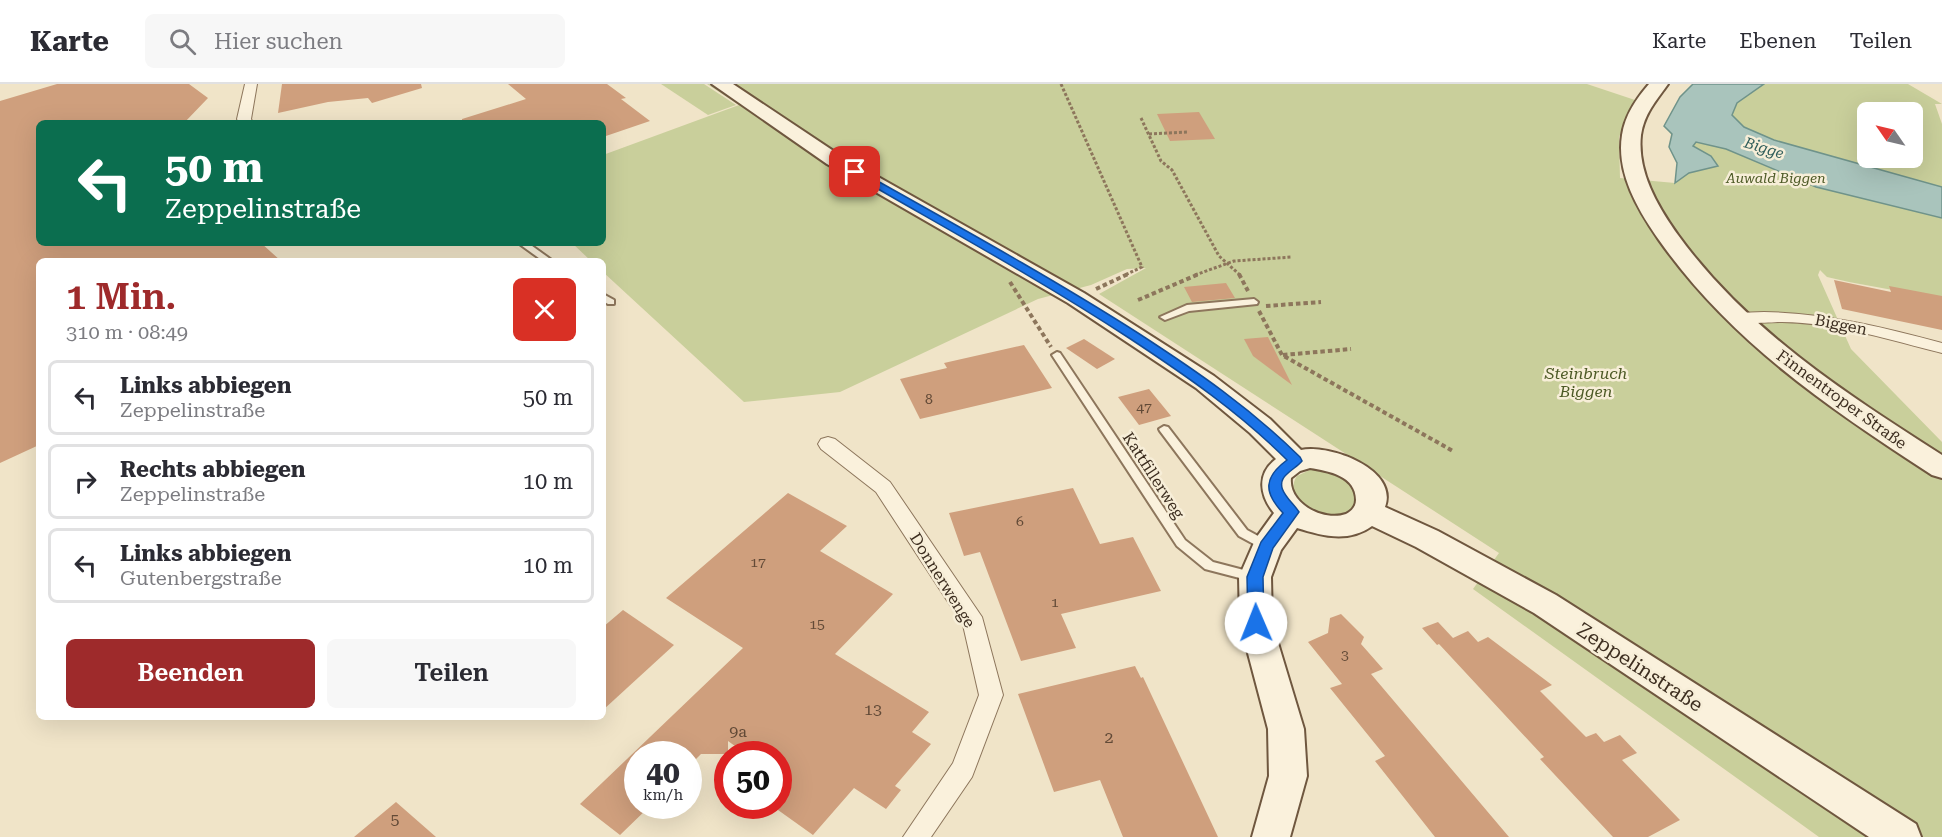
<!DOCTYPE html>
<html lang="de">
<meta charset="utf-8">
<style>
:root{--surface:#fff;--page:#f7f7f7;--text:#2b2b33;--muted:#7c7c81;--line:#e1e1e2;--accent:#9e2a2b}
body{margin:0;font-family:"Roboto Serif",serif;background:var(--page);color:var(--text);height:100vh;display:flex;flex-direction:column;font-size:22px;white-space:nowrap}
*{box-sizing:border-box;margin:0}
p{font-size:20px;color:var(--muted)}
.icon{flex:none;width:33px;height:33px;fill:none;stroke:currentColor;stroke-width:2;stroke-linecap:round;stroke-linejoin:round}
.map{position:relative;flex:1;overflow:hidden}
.side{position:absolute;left:36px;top:174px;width:570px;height:462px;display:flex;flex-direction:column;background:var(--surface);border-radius:9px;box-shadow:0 6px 24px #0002}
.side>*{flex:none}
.hud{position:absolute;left:36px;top:36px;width:570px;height:126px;border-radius:9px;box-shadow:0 6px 24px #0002;background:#0b6e4f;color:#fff;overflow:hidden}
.needle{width:39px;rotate:304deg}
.fabs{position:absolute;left:1857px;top:18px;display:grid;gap:12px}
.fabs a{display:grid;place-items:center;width:66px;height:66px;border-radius:9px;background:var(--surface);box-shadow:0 6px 24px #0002;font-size:30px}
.speed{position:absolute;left:624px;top:657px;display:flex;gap:12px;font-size:30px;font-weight:700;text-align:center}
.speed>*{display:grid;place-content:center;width:78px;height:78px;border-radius:50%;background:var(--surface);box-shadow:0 6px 24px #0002;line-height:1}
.speed small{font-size:15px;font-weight:400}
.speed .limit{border:9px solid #d22;background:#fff;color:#111}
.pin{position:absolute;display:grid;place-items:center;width:51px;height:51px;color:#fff;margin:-26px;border-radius:12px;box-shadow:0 3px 9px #0006}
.me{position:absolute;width:66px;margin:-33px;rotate:359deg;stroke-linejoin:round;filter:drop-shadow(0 0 4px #0008)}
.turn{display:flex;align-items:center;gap:21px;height:126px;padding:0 30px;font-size:27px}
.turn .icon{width:78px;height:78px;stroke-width:2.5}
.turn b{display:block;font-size:42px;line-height:51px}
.round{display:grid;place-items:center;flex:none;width:63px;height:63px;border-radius:9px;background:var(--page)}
.summary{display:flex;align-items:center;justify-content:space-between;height:102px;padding:0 30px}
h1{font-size:36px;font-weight:600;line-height:45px;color:var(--accent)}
.primary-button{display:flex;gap:12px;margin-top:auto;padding:12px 30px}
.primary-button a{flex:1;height:69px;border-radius:9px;background:var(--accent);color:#fff;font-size:24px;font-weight:600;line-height:69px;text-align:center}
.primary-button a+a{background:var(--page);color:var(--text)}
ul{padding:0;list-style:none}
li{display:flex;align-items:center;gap:18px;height:75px;margin:0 12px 9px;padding:0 18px;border:3px solid var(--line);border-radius:9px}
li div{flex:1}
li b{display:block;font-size:22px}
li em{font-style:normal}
header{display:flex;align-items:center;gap:36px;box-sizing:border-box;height:84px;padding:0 30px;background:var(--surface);border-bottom:2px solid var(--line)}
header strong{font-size:28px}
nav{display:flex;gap:33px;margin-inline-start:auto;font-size:21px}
.search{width:420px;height:54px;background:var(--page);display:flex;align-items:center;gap:15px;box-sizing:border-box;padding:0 21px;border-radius:9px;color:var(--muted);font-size:22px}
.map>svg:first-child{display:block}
</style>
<header>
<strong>Karte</strong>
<div class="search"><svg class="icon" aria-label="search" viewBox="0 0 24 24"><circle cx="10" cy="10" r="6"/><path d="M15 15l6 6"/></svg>Hier suchen</div>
<nav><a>Karte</a><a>Ebenen</a><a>Teilen</a></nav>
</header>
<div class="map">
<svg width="1942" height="753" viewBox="0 0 1942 753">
<rect width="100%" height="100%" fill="#f0e4c8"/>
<g fill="#c9cf9b" fill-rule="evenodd">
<path d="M661,0H704L736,21L708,31Z"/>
<path d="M707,0H1587L1635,16L1619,53L1620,94L1675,99C1680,86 1677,50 1664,42L1675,22L1694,0H1908L1942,20H1935L1942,40V215L1849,198L1827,193L1820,186L1818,191L1851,265L1942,358V753H1819L1473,505L1499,469L1099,210L1146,184L1127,185L1091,201L1038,215L840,308L744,318L603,188V177H591L572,159H603V71L739,21ZM1868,28H1912V74H1868Z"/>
<path d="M1314,384L1337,388L1361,408L1352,429C1346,430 1339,433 1333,433C1312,433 1283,413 1297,392Z"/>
</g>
<path fill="#a9c4bc" stroke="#6f938a" stroke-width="1.5" d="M1693,0H1764L1737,19L1732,31L1744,43L1774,56L1942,103V134L1816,103L1726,65L1696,58L1693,62L1711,72L1718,82L1689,89L1675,99L1677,79L1669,63L1672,50L1664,42L1680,13Z"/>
<g fill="#cf9f7d">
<path d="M57,0H189L208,14L184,39H39V159H261L281,177H39V361L0,379V17Z"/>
<path d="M282,0H421L422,4L372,19L368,14L328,18L278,29Z"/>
<path d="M508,0H607L626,14L621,15L650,37L603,53V39H462V35L526,15Z"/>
<path d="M1199,28L1215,55L1170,57L1157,30Z"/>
<path d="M1834,196L1891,208L1889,202L1942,212V246L1842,225Z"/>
<path d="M1226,199L1235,214L1192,218L1184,203Z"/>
<path d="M1268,253L1292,301L1253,272L1244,255Z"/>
<path d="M1084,255L1115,275L1097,285L1066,264Z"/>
<path d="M1024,261L1052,304L920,335L900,295L947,284L944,279Z"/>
<path d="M1149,305L1171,332L1139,341L1118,313Z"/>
<path d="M1073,404L1100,460L1133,453L1161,507L1061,530L1076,564L1021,577L980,468L964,472L949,429Z"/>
<path d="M788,409L847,442L820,467L893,510L835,570L929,628L912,648L931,660L895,702L901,706L886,725L854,704L813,751L778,726V670H746L728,657V670H701L688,683V670H638V722H650L620,751L580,720L743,564L666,514Z"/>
<path d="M623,526L674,561L603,626V543Z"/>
<path d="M1341,530L1364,553L1361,560L1383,585L1371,590L1509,753H1435L1375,677L1385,672L1330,604L1342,600L1308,558L1328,549L1330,534Z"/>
<path d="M1438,538L1453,554L1468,547L1478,558L1488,553L1552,601L1540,607L1586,653L1596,649L1604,658L1620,651L1637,669L1622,676L1680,736L1648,753H1613L1540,675L1544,673L1439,560L1437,561L1422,544Z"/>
<path d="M1135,582L1141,594L1143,593L1218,753H1123L1100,696L1054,708L1018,610Z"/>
<path d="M396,718L436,753H354Z"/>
</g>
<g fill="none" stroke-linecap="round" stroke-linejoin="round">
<defs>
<g id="lane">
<path d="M518,159H528L553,177H543Z"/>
<path d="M603,210L614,216V220H608L603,217Z"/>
<path d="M1254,215L1258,218L1257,220L1189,227L1165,236L1160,233L1187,221Z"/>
<path d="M1057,268L1060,269L1185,456L1213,478L1259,490L1261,493L1259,496L1255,498L1205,485L1177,462L1052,271Z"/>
<path d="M1164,342L1168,343L1247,446L1271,459L1273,462L1271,465H1263L1239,452L1160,347L1159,345Z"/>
</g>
<g id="street">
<path d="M245,0H257L251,35L253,39H239L237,35Z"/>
<path d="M1764,228C1825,229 1883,243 1942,259V269C1890,256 1837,239 1782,238C1771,238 1735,242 1729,234L1737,229Z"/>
<path d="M828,353L835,355L890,398L982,533L1003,611L972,693L931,753H903L953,679L979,611L963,541L876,408L821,365L818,360L821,355Z"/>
</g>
<g id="secondary">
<path d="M712,0H733L841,72L1084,209L1214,292L1270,335L1301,366C1329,360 1399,385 1385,423L1438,447L1556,511L1916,740L1921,753H1869L1534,529L1416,463L1372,442C1348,459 1323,452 1297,444L1281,466L1271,493L1272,539L1304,645L1307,692L1290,753H1252L1269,692L1268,645L1240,539L1239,493L1256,454L1274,429C1260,412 1256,390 1276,375L1250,349L1196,304L1068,219L827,80ZM1310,384C1329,387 1356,392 1356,416C1356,422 1352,427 1346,430C1323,438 1288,419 1291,394L1300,387Z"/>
<path d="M1649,0H1668C1656,17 1644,30 1641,51C1637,88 1658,123 1678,151C1747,246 1845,309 1942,371V394L1932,391C1830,325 1730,257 1659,156C1638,126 1616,89 1622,51C1625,31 1636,15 1649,0Z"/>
</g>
</defs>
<use href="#lane" stroke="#8d765c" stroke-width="4"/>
<use href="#street" stroke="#8d765c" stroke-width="2"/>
<use href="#secondary" stroke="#6f573f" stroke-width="4"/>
<g stroke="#8d765c" stroke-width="3" stroke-dasharray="3 2" stroke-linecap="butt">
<path d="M1061,0L1142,183L1125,191"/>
<path d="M1141,34L1161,77L1172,86L1219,172L1240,191"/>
<path d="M1149,50L1188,48"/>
<path d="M1195,191L1234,177L1292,173"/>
</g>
<g stroke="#8d765c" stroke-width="4" stroke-dasharray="4.5 3" stroke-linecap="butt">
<path d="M1239,190L1248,207"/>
<path d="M1010,198L1051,263"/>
<path d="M1096,205L1128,190"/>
<path d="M1138,216L1199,190"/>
<path d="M1266,222L1321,218"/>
<path d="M1259,227L1282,271L1453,367"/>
<path d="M1283,271L1351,265"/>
</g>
<use href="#lane" fill="#faf1dc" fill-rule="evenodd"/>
<use href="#street" fill="#faf1dc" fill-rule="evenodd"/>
<use href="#secondary" fill="#faf1dc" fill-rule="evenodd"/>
</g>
<path fill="#1a73e8" stroke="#114b97" stroke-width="1.5" d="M852,86H858C952,139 1047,191 1138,249C1198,288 1249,323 1300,373L1302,377C1298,382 1292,385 1287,390C1272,403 1292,417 1299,428L1273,464L1263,493L1264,539L1262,544L1256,545L1251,544L1248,539L1247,493L1261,458L1283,429C1263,408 1264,393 1287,376C1239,328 1185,291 1129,254C1039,195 945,144 852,90Z"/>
<g text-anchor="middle" stroke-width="5" stroke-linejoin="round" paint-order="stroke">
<g font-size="14" font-style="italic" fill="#4d5a26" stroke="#f7eed8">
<text x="1776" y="99">Auwald Biggen</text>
</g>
<g font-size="14" fill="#624a37">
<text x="929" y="320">8</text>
<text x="1144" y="328">47</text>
<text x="1020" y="442">6</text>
<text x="758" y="483">17</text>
<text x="1055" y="523">1</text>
<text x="817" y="545">15</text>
<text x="1345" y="576">3</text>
</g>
<g font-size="15" font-style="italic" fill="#2f5d5a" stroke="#f7eed8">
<text transform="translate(1764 64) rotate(17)" y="5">Bigge</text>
</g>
<g font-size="16" fill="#3d2e20" stroke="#f7eed8">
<text transform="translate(1841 240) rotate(11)" y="6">Biggen</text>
<text transform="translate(1842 315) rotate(36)" y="6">Finnentroper Straße</text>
<text transform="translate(1154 391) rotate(57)" y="6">Kattfillerweg</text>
<text transform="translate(943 496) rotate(58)" y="6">Donnerwenge</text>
</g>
<g font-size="16" font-style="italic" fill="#4d5a26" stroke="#f7eed8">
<text x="1586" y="295">Steinbruch<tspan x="1586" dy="18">Biggen</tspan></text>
</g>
<g font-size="16" fill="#624a37">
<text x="873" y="631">13</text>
<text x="738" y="653">9a</text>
<text x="1109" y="659">2</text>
<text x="395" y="741">5</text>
</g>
<g font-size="20" fill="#3d2e20" stroke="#f7eed8">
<text transform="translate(1640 583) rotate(33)" y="7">Zeppelinstraße</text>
</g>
</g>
</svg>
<div class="fabs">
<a><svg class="needle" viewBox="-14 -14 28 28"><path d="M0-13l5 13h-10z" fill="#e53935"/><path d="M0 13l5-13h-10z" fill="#7c7c81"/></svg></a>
</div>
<div class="speed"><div>40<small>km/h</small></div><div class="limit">50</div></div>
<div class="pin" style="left:855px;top:88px;background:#d93025"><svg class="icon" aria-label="arrive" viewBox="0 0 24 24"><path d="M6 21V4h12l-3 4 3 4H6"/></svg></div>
<svg class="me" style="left:1256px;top:539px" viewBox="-20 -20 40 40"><circle r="19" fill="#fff"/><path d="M0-13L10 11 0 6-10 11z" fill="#1a73e8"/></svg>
<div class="hud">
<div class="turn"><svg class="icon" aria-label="left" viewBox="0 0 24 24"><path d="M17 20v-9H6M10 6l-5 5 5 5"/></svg><div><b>50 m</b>Zeppelinstraße</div></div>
</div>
<section class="side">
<div class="summary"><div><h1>1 Min.</h1><p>310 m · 08:49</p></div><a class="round" style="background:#d93025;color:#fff"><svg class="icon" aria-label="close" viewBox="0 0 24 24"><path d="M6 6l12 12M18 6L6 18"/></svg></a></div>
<ul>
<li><svg class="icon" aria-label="left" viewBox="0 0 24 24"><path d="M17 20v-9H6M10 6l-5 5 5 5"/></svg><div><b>Links abbiegen</b><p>Zeppelinstraße</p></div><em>50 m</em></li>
<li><svg class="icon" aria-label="right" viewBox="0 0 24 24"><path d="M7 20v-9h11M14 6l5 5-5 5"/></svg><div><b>Rechts abbiegen</b><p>Zeppelinstraße</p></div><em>10 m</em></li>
<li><svg class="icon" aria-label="left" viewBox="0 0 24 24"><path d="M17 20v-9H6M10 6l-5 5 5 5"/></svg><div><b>Links abbiegen</b><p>Gutenbergstraße</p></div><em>10 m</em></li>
</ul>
<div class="primary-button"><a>Beenden</a><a>Teilen</a></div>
</section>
</div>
